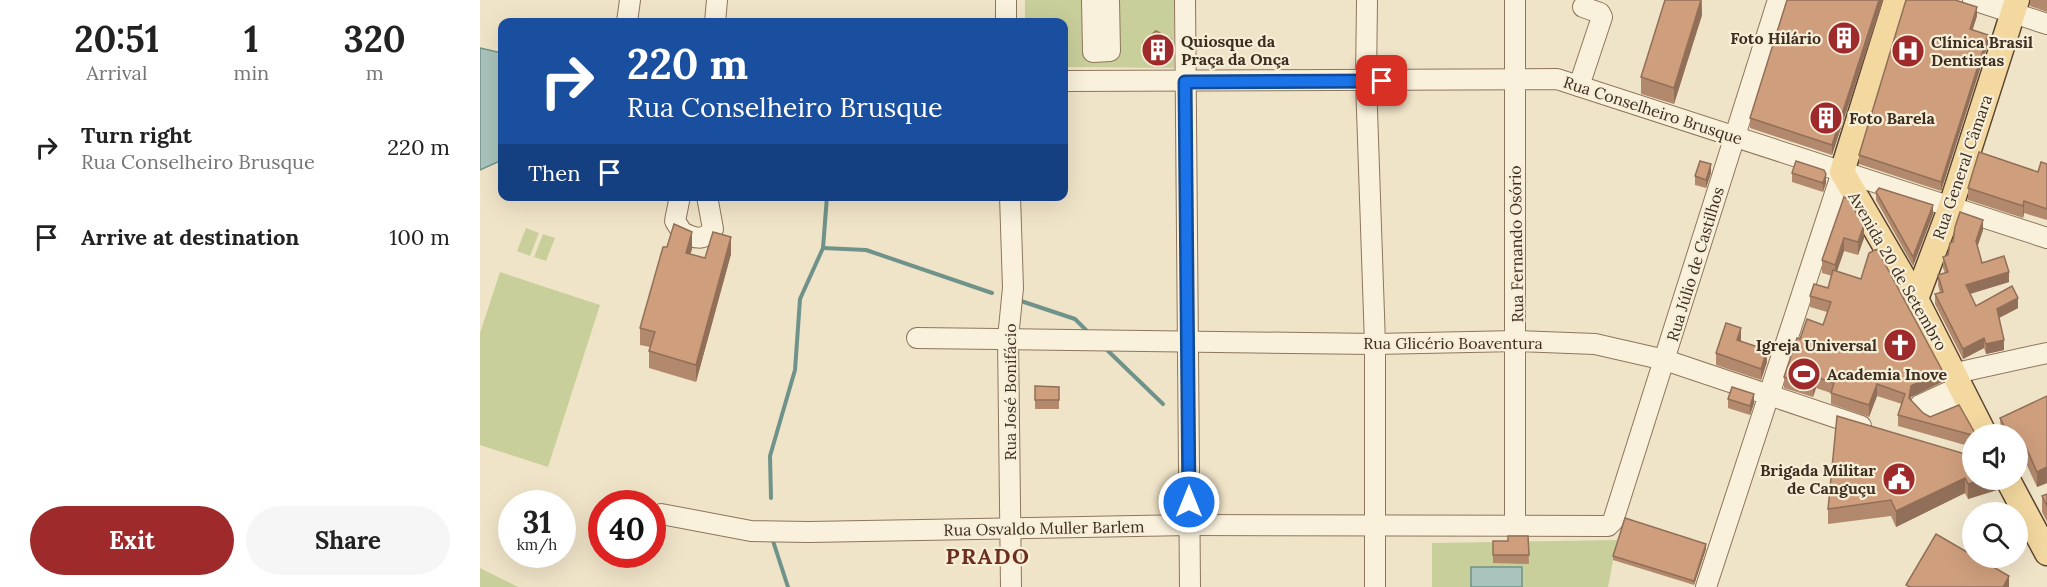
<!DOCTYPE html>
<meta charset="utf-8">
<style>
:root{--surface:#fff;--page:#f6f6f6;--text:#222;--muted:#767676;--accent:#9e2a2b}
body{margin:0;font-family:Lora,serif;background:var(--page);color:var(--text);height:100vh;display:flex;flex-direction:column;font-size:22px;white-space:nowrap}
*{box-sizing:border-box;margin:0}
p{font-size:20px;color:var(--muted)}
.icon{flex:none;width:33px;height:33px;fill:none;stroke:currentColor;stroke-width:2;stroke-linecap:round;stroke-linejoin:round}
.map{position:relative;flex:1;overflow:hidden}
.panel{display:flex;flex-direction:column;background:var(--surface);width:480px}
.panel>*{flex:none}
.top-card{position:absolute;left:18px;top:18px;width:570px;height:183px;border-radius:12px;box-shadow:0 6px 24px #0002;background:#1a4fa0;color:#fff;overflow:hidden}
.tools{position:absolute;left:1482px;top:424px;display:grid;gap:12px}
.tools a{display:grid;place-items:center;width:66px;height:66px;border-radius:50%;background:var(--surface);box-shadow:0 6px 24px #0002;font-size:30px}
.speed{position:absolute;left:18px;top:490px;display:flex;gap:12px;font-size:30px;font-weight:700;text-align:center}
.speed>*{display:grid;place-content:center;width:78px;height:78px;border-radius:50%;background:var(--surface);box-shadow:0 6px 24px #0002;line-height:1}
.speed small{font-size:15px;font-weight:400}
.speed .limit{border:9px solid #d22;background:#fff;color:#111}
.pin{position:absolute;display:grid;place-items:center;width:51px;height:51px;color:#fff;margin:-26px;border-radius:12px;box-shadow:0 3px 9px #0006}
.me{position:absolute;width:66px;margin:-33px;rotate:0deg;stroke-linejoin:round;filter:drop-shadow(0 0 4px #0008)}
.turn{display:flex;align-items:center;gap:21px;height:126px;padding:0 30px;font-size:27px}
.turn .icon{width:78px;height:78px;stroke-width:2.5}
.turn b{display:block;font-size:42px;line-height:51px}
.then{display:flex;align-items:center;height:57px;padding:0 30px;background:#0003;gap:12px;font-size:22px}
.eta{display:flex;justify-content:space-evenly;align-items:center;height:102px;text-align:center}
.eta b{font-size:36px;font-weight:700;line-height:42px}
.button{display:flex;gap:12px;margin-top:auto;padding:12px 30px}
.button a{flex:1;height:69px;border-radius:36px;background:var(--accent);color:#fff;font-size:24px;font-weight:700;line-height:69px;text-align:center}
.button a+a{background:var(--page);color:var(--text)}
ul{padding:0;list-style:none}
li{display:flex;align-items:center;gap:18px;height:90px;padding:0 30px}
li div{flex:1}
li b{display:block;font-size:22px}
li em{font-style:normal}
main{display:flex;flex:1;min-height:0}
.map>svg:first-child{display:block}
</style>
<main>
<section class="panel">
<div class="eta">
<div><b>20:51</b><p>Arrival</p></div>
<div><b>1</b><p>min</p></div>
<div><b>320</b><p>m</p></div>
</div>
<ul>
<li><svg class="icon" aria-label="right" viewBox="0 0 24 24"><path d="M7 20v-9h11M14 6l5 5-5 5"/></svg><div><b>Turn right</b><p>Rua Conselheiro Brusque</p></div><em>220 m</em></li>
<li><svg class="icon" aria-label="arrive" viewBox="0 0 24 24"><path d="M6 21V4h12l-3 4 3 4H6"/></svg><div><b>Arrive at destination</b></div><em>100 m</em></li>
</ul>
<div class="button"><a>Exit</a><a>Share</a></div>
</section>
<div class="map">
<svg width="1567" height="587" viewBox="0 0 1567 587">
<rect width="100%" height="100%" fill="#f0e4c8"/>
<g fill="#c9cf9b">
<path d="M545,0H694V68L584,67V22H545Z"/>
<path d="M46,228L59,233L50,256L37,251Z"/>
<path d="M63,234L75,238L66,261L54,257Z"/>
<path d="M20,272L120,305L68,467L0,445V333Z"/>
<path d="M1137,540L1128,587H952V543Z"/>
<path d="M0,568L38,587H0Z"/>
</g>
<g fill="#a9c4bc" stroke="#6f938a" stroke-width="1.5">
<path d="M0,48L22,53V160L0,170Z"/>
<rect x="991" y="567" width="51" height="20"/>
</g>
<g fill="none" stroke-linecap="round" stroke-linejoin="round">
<g stroke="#6f938a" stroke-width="4">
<path d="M343,248L386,250L512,293"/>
<path d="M541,301L595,319L606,330"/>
<path d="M626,349L683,404"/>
<path d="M291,498L290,456L315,370L320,299L343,248L347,196"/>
<path d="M293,541L308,587"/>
</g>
<defs>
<g id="minor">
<path d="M526,0V22"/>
<path d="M612,0L613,52L630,51L629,0"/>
<path d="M705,0L710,587"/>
<path d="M887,0L886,81L895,344V587"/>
<path d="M1493,0L1567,24"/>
<path d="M147,22L150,0"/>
<path d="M235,22L237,0"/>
<path d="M584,81L1077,79L1567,238"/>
<path d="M1099,86L1122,17L1120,13L1103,7"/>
<path d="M200,196L195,221L202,232C213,238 224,242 233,229L227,196"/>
<path d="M530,196L533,288L528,338L531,587"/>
<path d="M437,338L895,344L1037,341L1115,344L1185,360L1381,426"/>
<path d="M1476,373L1567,353"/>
<path d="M1468,392L1475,405L1451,416L1440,405Z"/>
<path d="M181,514L271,531L329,532L709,525L1128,526L1133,521L1298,0"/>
<path d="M1035,525V0"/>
<path d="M1226,587L1362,172"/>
</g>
<g id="major">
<path d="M1416,0L1362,172L1436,299L1505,435"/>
<path d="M1436,299L1471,206L1537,0"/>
<path d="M1528,480L1567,553"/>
</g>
</defs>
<use href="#minor" stroke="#8d765c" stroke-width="22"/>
<use href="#major" stroke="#5b4430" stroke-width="27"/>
<use href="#minor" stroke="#faf1dc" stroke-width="20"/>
<use href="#major" stroke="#f3d9a0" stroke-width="24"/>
</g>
<g fill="#b2896c">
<path d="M1222,0V15L1194,104L1161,94V77Z"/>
<path d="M1307,0H1403L1352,155L1270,128V118Z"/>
<path d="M1550,0H1567V12L1550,6Z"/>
<path d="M1497,16L1492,30L1508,44L1461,191L1379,164V155Z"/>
<path d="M663,42L693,54L681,66L666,60Z"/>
<path d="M1567,164V220L1544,213L1543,218L1488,200V188L1558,172Z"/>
<path d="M1231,173L1226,188L1215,185V176Z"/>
<path d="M1312,173L1346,183L1343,192L1312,182Z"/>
<path d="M1396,192L1453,214L1433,266L1396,200Z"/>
<path d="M1364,197L1384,238L1378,255L1364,251L1357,271L1462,382L1431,397L1430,400L1443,413L1492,435V447L1418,426V415L1422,404L1397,396L1389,417L1351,404V393L1336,388L1333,397L1304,388V377L1320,339L1343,325L1347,312L1330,307V296L1348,288L1352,276L1342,273V260Z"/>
<path d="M1503,230L1497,247L1502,263L1529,282L1490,294L1496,306L1538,308L1519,318L1524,350L1506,354L1504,348L1483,359L1455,304V294L1460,293L1458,285V275L1465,273L1463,268V257L1468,255L1473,242Z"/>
<path d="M187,247L212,249L210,254L225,258L251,254L216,382L169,368V351L170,347L160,345V328Z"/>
<path d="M1261,339V342L1287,362L1281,380L1236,365V353Z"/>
<path d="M555,386L579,387V409H555Z"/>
<path d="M1567,396V483L1557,487L1545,461L1538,464V435H1521L1520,418Z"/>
<path d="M1248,399L1274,403L1270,415L1248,408Z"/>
<path d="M1357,416L1517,480V490L1488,499L1485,493L1416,527L1411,516L1348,524V509Z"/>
<path d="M1567,494V522L1562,512V496Z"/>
<path d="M1048,536L1049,564L1013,563V541H1028Z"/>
<path d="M1226,549L1214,585L1133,560V556Z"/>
</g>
<g fill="#916f58">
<path d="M1221,0L1222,15L1194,104V88Z"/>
<path d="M1399,0H1403L1352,155V145Z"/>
<path d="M1497,7V16L1490,38V29Z"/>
<path d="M1508,35V44L1461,191V182Z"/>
<path d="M693,50V54L681,66V61Z"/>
<path d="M1231,164V173L1226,188V180Z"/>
<path d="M1346,174V183L1343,192V183Z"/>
<path d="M1544,201V213L1543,218V206Z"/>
<path d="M1453,205V214L1433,266V257Z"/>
<path d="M1503,220V230L1496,251V241Z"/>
<path d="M1384,225V238L1378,255V242Z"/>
<path d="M212,232V249L206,269V253Z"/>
<path d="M251,237V254L216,382V365Z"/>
<path d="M1364,238V251L1355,277V265Z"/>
<path d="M1529,272V282L1486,295V285Z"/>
<path d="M1538,298V308L1517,319V309Z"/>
<path d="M1261,328V339L1257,352V340Z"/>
<path d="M1504,338V348L1483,359V349Z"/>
<path d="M1524,340V350L1506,354V344Z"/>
<path d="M1287,350V362L1281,380V369Z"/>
<path d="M1462,370V382L1431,397L1429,409V398L1431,386Z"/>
<path d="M1336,377V388L1333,397V386Z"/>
<path d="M1397,384V396L1389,417V405Z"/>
<path d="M1274,394V403L1270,415V406Z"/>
<path d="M1545,445V461L1538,464V448Z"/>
<path d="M1567,467V483L1557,487V472Z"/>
<path d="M1485,478V493L1416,527V511Z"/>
<path d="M1500,480H1517V490L1488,499V484Z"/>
<path d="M1226,544V549L1214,585V581Z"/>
<path d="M1529,576V587H1523Z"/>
</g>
<g fill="#cf9f7d" stroke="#916f58" stroke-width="1.5">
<path d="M1185,0H1221L1194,88L1161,77Z"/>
<path d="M1307,0H1399L1352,145L1270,118Z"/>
<path d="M1426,0H1475L1497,7L1490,29L1508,35L1461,182L1379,155Z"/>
<path d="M676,31L691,39L693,50L681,61L666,56L663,42Z"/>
<path d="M1499,152L1558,172L1561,162L1567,164V209L1544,201L1543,206L1488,188Z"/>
<path d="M1220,161L1231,164L1226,180L1215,176Z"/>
<path d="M1316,161L1344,170L1346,174L1343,183L1312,173Z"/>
<path d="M1399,188L1453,205L1433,257L1396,192Z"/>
<path d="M1364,197L1368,199L1384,225L1378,242L1364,238L1355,265L1342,260Z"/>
<path d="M1480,212L1503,220L1496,241L1502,263L1524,256L1529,272L1486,285L1496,306L1532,286L1538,298L1517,309L1524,340L1506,344L1504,338L1483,349L1455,294L1463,292L1458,275L1468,272L1463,257L1468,255L1470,243L1473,242L1475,227Z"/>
<path d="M194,224L212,232L206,253L225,258L233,232L251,237L216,365L169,351L175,332L160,328L183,247H187Z"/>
<path d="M1397,249L1462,370L1431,386L1429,398L1443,413L1450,417L1479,405L1496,435H1492L1418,415L1425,394L1397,384L1389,405L1351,393L1354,383L1336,377L1333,386L1304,377L1317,338L1320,339L1327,319L1343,325L1351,302L1330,296L1334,284L1348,288L1353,270L1381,279L1389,253Z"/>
<path d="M1246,323L1261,328L1257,340L1287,350L1281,369L1236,353Z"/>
<path d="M555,386L579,387V400H555Z"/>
<path d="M1252,387L1274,394L1270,406L1248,399Z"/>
<path d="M1567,396V467L1557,472L1545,445L1538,448V435H1529L1520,418Z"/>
<path d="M1357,416L1492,456V480H1500L1488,484L1485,478L1416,511L1411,500L1348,509Z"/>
<path d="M1567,494V506L1562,496Z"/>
<path d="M1145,518L1226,544L1214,581L1133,556Z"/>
<path d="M1456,534L1492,555V558H1498L1529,576L1523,587H1430L1426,585Z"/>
<path d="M1028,536H1048L1049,555H1013V541H1028Z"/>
</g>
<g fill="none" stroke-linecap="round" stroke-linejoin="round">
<defs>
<path id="route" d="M709,502L705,82L902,81"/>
</defs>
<use href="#route" stroke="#114b97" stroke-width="15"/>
<use href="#route" stroke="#1a73e8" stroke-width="10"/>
</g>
<defs>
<symbol id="building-disc" viewBox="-11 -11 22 22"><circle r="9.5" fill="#9e2a2b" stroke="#f7eed8"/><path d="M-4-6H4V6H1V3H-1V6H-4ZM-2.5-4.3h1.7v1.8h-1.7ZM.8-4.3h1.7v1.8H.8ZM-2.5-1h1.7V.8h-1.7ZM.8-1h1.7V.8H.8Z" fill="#fff"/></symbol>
<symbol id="hospital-disc" viewBox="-11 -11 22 22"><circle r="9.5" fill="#9e2a2b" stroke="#f7eed8"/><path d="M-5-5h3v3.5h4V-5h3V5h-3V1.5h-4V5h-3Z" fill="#fff"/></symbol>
<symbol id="church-disc" viewBox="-11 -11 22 22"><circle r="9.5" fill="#9e2a2b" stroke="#f7eed8"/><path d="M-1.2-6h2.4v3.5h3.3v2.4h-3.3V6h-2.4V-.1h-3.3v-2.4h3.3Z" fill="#fff"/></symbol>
<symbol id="stadium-disc" viewBox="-11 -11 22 22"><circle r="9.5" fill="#9e2a2b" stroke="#f7eed8"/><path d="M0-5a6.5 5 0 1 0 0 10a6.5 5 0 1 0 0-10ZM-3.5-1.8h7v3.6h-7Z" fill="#fff"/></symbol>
<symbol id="civic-disc" viewBox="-11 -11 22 22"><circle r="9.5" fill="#9e2a2b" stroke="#f7eed8"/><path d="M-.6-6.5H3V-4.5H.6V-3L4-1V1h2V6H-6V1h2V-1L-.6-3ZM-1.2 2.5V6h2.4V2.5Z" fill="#fff"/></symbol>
</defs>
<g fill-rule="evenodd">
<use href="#building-disc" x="1345" y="19" width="38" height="38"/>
<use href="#building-disc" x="659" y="31" width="38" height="38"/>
<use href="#hospital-disc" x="1409" y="32" width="38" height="38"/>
<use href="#building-disc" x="1327" y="99" width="38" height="38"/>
<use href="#church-disc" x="1401" y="326" width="38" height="38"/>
<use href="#stadium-disc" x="1305" y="355" width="38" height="38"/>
<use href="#civic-disc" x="1400" y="460" width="38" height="38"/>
</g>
<g text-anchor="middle" stroke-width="4.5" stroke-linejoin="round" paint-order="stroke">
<g font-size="16" font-weight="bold" fill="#3d2e20" stroke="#f7eed8" text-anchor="start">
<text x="1341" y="44" text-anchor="end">Foto Hilário</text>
<text x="701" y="47">Quiosque da<tspan x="701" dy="18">Praça da Onça</tspan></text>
<text x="1451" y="48">Clínica Brasil<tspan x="1451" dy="18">Dentistas</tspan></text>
<text x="1369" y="124">Foto Barela</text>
<text x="1397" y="351" text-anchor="end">Igreja Universal</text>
<text x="1347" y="380">Academia Inove</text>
<text x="1396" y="476" text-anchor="end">Brigada Militar<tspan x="1396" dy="18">de Canguçu</tspan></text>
</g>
<g font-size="16" fill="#3d2e20" stroke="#f7eed8">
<text transform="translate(1173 110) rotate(18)" y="6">Rua Conselheiro Brusque</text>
<text transform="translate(1482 167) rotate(-71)" y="6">Rua General Câmara</text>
<text transform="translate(1036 244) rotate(-91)" y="6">Rua Fernando Osório</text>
<text transform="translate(1215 264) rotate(-73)" y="6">Rua Júlio de Castilhos</text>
<text transform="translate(1418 271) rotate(60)" y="6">Avenida 20 de Setembro</text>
<text x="973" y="349">Rua Glicério Boaventura</text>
<text transform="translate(530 392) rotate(-90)" y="6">Rua José Bonifácio</text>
<text transform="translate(564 528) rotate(-1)" y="6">Rua Osvaldo Muller Barlem</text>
</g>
<g font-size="22" font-weight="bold" letter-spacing="1.5" fill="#6b2e1e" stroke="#f7eed8">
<text x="508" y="564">PRADO</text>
</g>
</g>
</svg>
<div class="tools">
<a><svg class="icon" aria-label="sound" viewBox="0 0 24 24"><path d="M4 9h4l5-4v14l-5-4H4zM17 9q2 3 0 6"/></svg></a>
<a><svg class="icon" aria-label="search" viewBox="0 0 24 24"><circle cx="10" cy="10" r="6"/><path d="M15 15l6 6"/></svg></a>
</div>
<div class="speed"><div>31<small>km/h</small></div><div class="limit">40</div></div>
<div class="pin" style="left:902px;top:81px;background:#d93025"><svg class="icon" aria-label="arrive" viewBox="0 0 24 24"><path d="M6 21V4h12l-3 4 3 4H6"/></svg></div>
<svg class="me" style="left:709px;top:502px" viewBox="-20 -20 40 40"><circle r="17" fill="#1a73e8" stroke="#fff" stroke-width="3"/><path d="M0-11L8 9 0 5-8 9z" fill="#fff"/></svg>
<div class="top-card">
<div class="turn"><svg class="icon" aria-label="right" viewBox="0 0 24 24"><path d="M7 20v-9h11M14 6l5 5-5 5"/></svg><div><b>220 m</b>Rua Conselheiro Brusque</div></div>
<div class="then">Then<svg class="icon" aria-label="arrive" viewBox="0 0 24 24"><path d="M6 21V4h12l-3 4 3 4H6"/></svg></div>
</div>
</div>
</main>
